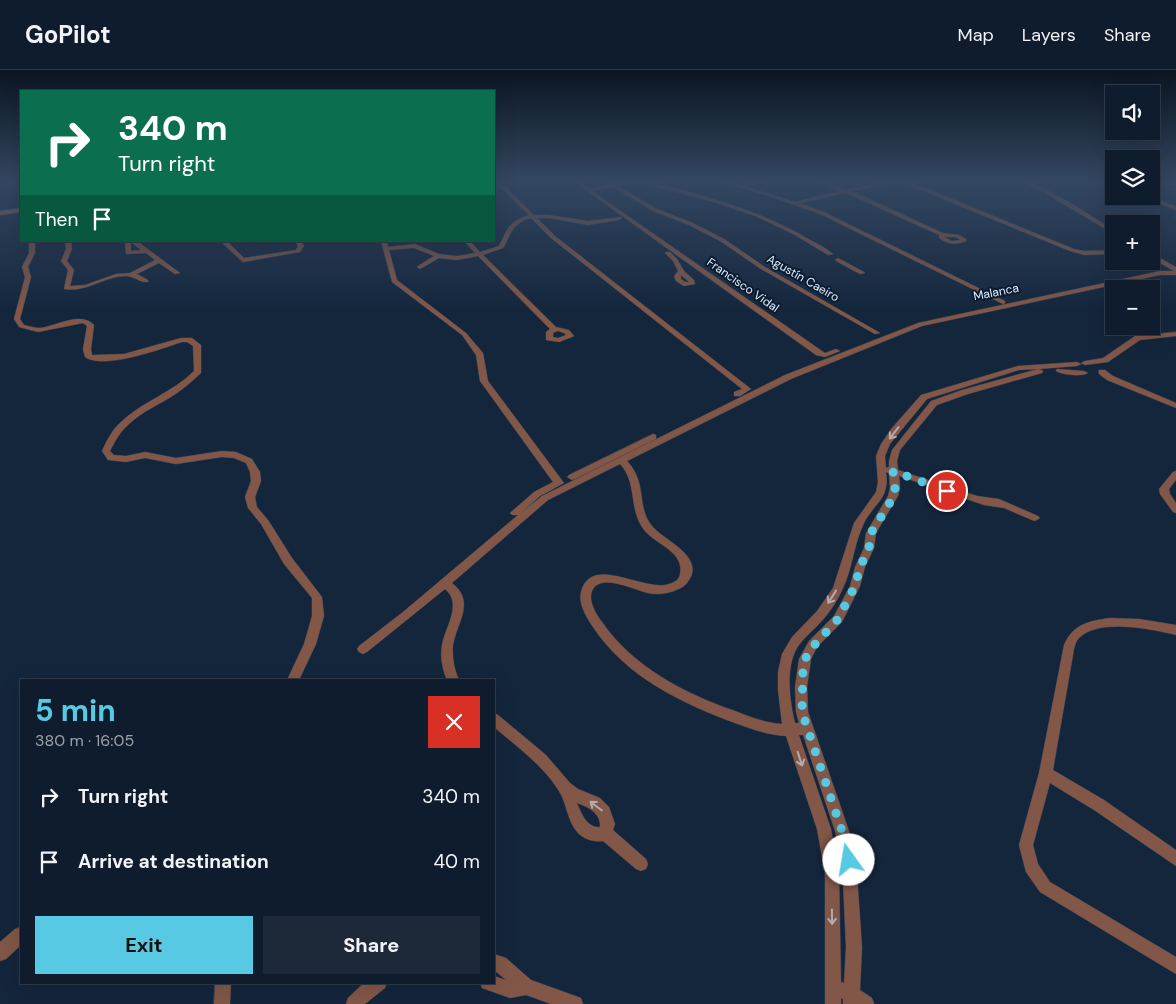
<!DOCTYPE html>
<meta charset="utf-8">
<style>
:root{--surface:#0f1c2d;--page:#1d2939;--text:#f1f3f6;--muted:#9ba1aa;--line:#2f3a49;--accent:#57c9e2}
body{margin:0;font-family:"DM Sans",sans-serif;background:var(--page);color:var(--text);height:100vh;display:flex;flex-direction:column;font-size:19px;white-space:nowrap}
*{box-sizing:border-box;margin:0}
p{font-size:16px;color:var(--muted)}
.icon{flex:none;width:28px;height:28px;fill:none;stroke:currentColor;stroke-width:2;stroke-linecap:round;stroke-linejoin:round}
.map{position:relative;flex:1;overflow:hidden}
.panel{position:absolute;left:20px;top:609px;width:475px;height:305px;display:flex;flex-direction:column;background:var(--surface);border-radius:0px;box-shadow:0 5px 20px #0002,0 0 0 1px var(--line)}
.panel>*{flex:none}
.banner{position:absolute;left:20px;top:20px;width:475px;height:152px;border-radius:0px;box-shadow:0 5px 20px #0002,0 0 0 1px var(--line);background:#0b6e4f;color:#fff;overflow:hidden}
.buttons{position:absolute;left:1105px;top:15px;display:grid;gap:10px}
.buttons a{display:grid;place-items:center;width:55px;height:55px;border-radius:0px;background:var(--surface);box-shadow:0 5px 20px #0002,0 0 0 1px var(--line);font-size:25px}
.pin{position:absolute;display:grid;place-items:center;width:42px;height:42px;color:#fff;margin:-21px;border:2px solid #fff;border-radius:50%;box-shadow:0 1px 5px #0007}
.me{position:absolute;width:55px;margin:-28px;rotate:347deg;stroke-linejoin:round;filter:drop-shadow(0 0 4px #0008)}
.turn{display:flex;align-items:center;gap:18px;height:105px;padding:0 15px;font-size:22px}
.turn .icon{width:65px;height:65px;stroke-width:2.5}
.turn b{display:block;font-size:35px;line-height:42px}
.then{display:flex;align-items:center;height:48px;padding:0 15px;background:#0003;gap:10px;font-size:19px}
.round{display:grid;place-items:center;flex:none;width:52px;height:52px;border-radius:0px;background:var(--page)}
.headline{display:flex;align-items:center;justify-content:space-between;height:85px;padding:0 15px}
h1{font-size:30px;font-weight:700;line-height:38px;color:var(--accent)}
.action{display:flex;gap:10px;margin-top:auto;padding:10px 15px}
.action a{flex:1;height:58px;border-radius:0px;background:var(--accent);color:#111;font-size:20px;font-weight:700;line-height:58px;text-align:center}
.action a+a{background:var(--page);color:var(--text)}
ul{padding:0;list-style:none}
li{display:flex;align-items:center;gap:15px;height:65px;padding:0 15px}
li div{flex:1}
li b{display:block;font-size:19px}
li em{font-style:normal}
header{display:flex;align-items:center;gap:30px;box-sizing:border-box;height:70px;padding:0 25px;background:var(--surface);border-bottom:1px solid var(--line)}
header strong{font-size:24px}
nav{display:flex;gap:28px;margin-inline-start:auto;font-size:18px}
.map>svg:first-child{display:block}
</style>
<header>
<strong>GoPilot</strong>
<nav><a>Map</a><a>Layers</a><a>Share</a></nav>
</header>
<div class="map">
<svg width="1176" height="934" viewBox="0 0 1176 934">
<rect width="100%" height="100%" fill="#14263c"/>
<g fill="none" stroke-linecap="round" stroke-linejoin="round">
<defs>
<g id="street">
<path d="M572,110H577L589,118L631,110H643C701,125 759,139 810,170C818,174 826,178 833,184L828,185L795,165L755,146L714,132L638,112L618,116L657,139L693,153L724,169L765,197L880,263L875,264L761,199L720,171L689,155L653,141L613,117L592,121L822,281L825,283L836,279L840,281L825,287L816,285Z"/>
<path d="M717,110C726,110 736,116 744,115C754,114 762,110 772,110L748,117L795,132L840,121L813,110H820L846,120L895,110H906L1074,179L1084,181L1114,180V184L1084,185L1070,181L901,112L852,121L943,163L959,165L966,169V171C956,175 948,175 939,168V165L846,123L800,133L824,142L1005,231V233L1003,234L820,144L769,126ZM944,167H956L960,170L952,171Z"/>
<path d="M1017,110C1040,110 1092,147 1114,160V164L1038,119Z"/>
<path d="M1088,110H1096L1114,115V118Z"/>
<path d="M1151,110L1176,114V116L1151,111Z"/>
<path d="M494,111L506,117L534,145H549L588,151L621,147L622,148L619,150L588,155L549,148H537L555,166L751,319L740,326H734V322L742,319L551,168L531,148C512,153 512,163 503,178L483,185L556,257L569,260L574,266L572,267L559,272L546,270V262L550,259L478,186L457,190L439,188L420,199L417,197L418,196L434,186L414,178L389,180L397,210L466,263L483,283L488,311L564,413L540,426L522,442L542,426L785,305L918,253L1160,201H1174L1151,188V183L1176,197V205H1160L922,256L791,309L627,391C648,413 636,437 652,456C664,471 708,487 687,513C683,518 678,519 674,521C665,524 657,525 648,523C634,520 600,502 592,521C588,531 596,544 602,552C632,596 685,624 735,641C750,647 766,653 782,654L778,620V602L782,584L792,567L817,541L833,518L854,453L876,422L878,412L876,386L881,374L892,358L921,325L1018,296L1077,292L1081,294L1077,296L1039,299L1043,301L1042,303L968,324L937,335L900,380L897,391L898,400L977,426L999,429L1038,446L1040,448L1035,451L1032,450L1004,438L984,435L899,406L900,418L898,426L876,463L874,478L865,497L860,516L842,552L817,577L811,589L807,617L808,642L849,761L856,790L862,877L860,920L872,928L874,934H843V929L841,928V934H825V804L817,759L786,666C768,665 751,659 735,653C681,633 625,606 593,557C587,548 578,534 581,522C591,483 645,523 669,514C675,512 679,510 680,504C685,480 652,474 642,457C629,437 637,412 620,394L548,430L452,513C476,532 457,552 453,575C452,587 454,599 459,610H447C442,599 440,587 442,575C445,557 463,534 445,519L367,582L363,584L359,582L357,579L359,576L403,542L518,445H512L510,443L534,422L553,412L480,311L476,285L462,265L392,212L381,171H387L388,177L415,174L439,184L457,186L475,183L464,171H470L480,182L499,176C508,158 508,152 529,145L502,119L494,114ZM558,261L564,263L566,265L558,268L553,267V263ZM1038,299L962,320L931,331L892,380L889,391V397L886,398L885,386L890,374L927,329L1019,300ZM886,402L889,403L890,418L888,426L866,463L864,478L855,497L850,516L834,546L809,571L799,589L795,617L796,642L799,653H795C790,633 785,598 797,578C802,570 810,563 817,556C828,545 837,532 843,518C853,497 854,473 864,453C875,432 890,429 886,402ZM799,665H803L835,761L842,790L846,877L844,913L841,912L839,804L831,759Z"/>
<path d="M1140,126H1147L1176,136V140Z"/>
<path d="M29,171H35V183L28,197L31,207L20,249L24,255C29,256 35,258 40,258C57,256 80,241 94,255L91,279L92,285L124,284L181,268H192L201,275V303C193,310 186,317 177,323C161,334 142,341 128,355C120,362 115,371 110,381L114,385L126,386L145,382L176,388L222,381L236,382L252,389L260,402L261,411L255,427L257,437L268,450L292,488L322,527L324,546L316,574L299,610H287L304,574L312,546V528L284,494L261,454L248,438L245,427L251,411L250,402L246,393L234,388L222,387L176,394L145,388L126,392L108,390L102,381C107,370 112,360 121,352C143,331 172,323 194,301L193,276L187,272H182C161,279 104,300 85,287L83,279L87,256L83,253L38,262L19,257L14,249L25,207L22,197L29,183Z"/>
<path d="M65,171H71L72,179L67,191L74,200L70,216L85,215L116,204L130,203L155,190L146,183L126,184L125,171H137L180,203L175,204L159,193L137,204L148,210V212C140,213 134,206 126,206C104,206 87,223 64,219L68,200L61,191L66,179ZM131,172L141,180L131,181Z"/>
<path d="M220,171H227L244,188L296,180L298,176L295,171H301L304,176L300,182L243,192Z"/>
<path d="M666,182H670L677,189L684,201L694,210L695,214L684,216L676,211L674,206L678,201L673,191L665,183ZM681,205L689,212H685L681,209Z"/>
<path d="M838,188L864,202L865,203L860,204L836,191L835,190Z"/>
<path d="M1176,262V266L1140,270L1108,292L1085,295L1081,293L1085,291L1103,288L1135,266Z"/>
<path d="M1057,299L1084,301L1088,303C1081,307 1063,305 1056,301Z"/>
<path d="M1099,300H1105L1113,306L1176,333V338L1107,310L1099,304Z"/>
<path d="M653,364L656,365V369L575,409L572,410L567,407L569,405Z"/>
<path d="M1176,401V410L1169,419L1170,424L1176,433V443L1173,442L1160,424L1159,419L1173,402Z"/>
<path d="M1110,548L1139,549L1176,555V565C1151,559 1099,548 1079,568C1076,571 1075,575 1074,579L1053,700L1104,730L1176,780V796L1094,740L1050,713L1033,775L1038,794L1050,812L1176,887V904L1040,822L1026,802L1019,775L1039,703L1064,575C1073,554 1089,551 1110,548Z"/>
<path d="M494,643L498,645L546,685L570,713L578,719L600,728L609,737L615,754L613,760L646,789L648,794L646,799L641,801L636,799L603,771C594,772 585,770 578,763C567,751 567,734 559,721C543,695 516,676 494,657ZM577,733C588,737 601,743 600,757C587,758 581,743 577,733Z"/>
<path d="M21,857V875L6,889L0,891V872L15,859Z"/>
<path d="M494,884L506,888L531,910L581,928L583,934H551L526,925L510,928L482,918L480,912H494V906L506,910L494,900Z"/>
<path d="M215,912H231L230,934H214Z"/>
<path d="M365,912H387L385,918L365,934H346L348,928Z"/>
</g>
<path id="secondary" d="M21,138V142L0,145V141Z"/>
</defs>
<use href="#street" stroke="#314257" stroke-width="1"/>
<use href="#secondary" stroke="#314257" stroke-width="2"/>
<use href="#street" fill="#825747" fill-rule="evenodd"/>
<use href="#secondary" fill="#b67158" fill-rule="evenodd"/>
</g>
<defs><path id="oneway-shaft" d="M-6 0H5M1.5-3L5.5 0L1.5 3" fill="none" stroke-width="1.6" stroke-linecap="round" stroke-linejoin="round" transform="scale(1.25)"/></defs>
<g stroke="#b6aaab">
<use href="#oneway-shaft" transform="translate(894 363) rotate(128)"/>
<use href="#oneway-shaft" transform="translate(832 527) rotate(122)"/>
<use href="#oneway-shaft" transform="translate(800 689) rotate(72)"/>
<use href="#oneway-shaft" transform="translate(596 736) rotate(-143)"/>
<use href="#oneway-shaft" transform="translate(832 847) rotate(89)"/>
</g>
<linearGradient id="sky" x2="0" y2="1"><stop stop-color="#0b1521"/><stop offset="0.46" stop-color="#344761"/><stop offset="1" stop-color="#344761" stop-opacity="0"/></linearGradient>
<rect width="1176" height="241" fill="url(#sky)"/>
<g fill="none" stroke-linecap="round" stroke-linejoin="round">
<path stroke="#57c9e2" stroke-width="9" stroke-dasharray="0 16.2" d="M849,790L842,761L802,642L803,596L808,582L838,549L855,516L860,497L869,478L871,463L894,426L895,418L893,401L947,421"/>
</g>
<g text-anchor="middle" stroke-width="4" stroke-linejoin="round" paint-order="stroke">
<g font-size="12" fill="#e1edfc" stroke="#0a1c31">
<text transform="translate(803 208) rotate(30)" y="4">Agustín Caeiro</text>
<text transform="translate(743 215) rotate(35)" y="4">Francisco Vidal</text>
<text transform="translate(996 222) rotate(-11)" y="4">Malanca</text>
</g>
</g>
</svg>
<div class="buttons">
<a><svg class="icon" aria-label="sound" viewBox="0 0 24 24"><path d="M4 9h4l5-4v14l-5-4H4zM17 9q2 3 0 6"/></svg></a>
<a><svg class="icon" aria-label="layers" viewBox="0 0 24 24"><path d="M12 4l9 5-9 5-9-5zM3 14l9 5 9-5"/></svg></a>
<a>+</a>
<a>−</a>
</div>
<div class="pin" style="left:947px;top:421px;background:#d93025"><svg class="icon" aria-label="arrive" viewBox="0 0 24 24"><path d="M6 21V4h12l-3 4 3 4H6"/></svg></div>
<svg class="me" style="left:849px;top:790px" viewBox="-20 -20 40 40"><circle r="19" fill="#fff"/><path d="M0-13L10 11 0 6-10 11z" fill="#57c9e2"/></svg>
<div class="banner">
<div class="turn"><svg class="icon" aria-label="right" viewBox="0 0 24 24"><path d="M7 20v-9h11M14 6l5 5-5 5"/></svg><div><b>340 m</b>Turn right</div></div>
<div class="then">Then<svg class="icon" aria-label="arrive" viewBox="0 0 24 24"><path d="M6 21V4h12l-3 4 3 4H6"/></svg></div>
</div>
<section class="panel">
<div class="headline"><div><h1>5 min</h1><p>380 m · 16:05</p></div><a class="round" style="background:#d93025;color:#fff"><svg class="icon" aria-label="close" viewBox="0 0 24 24"><path d="M6 6l12 12M18 6L6 18"/></svg></a></div>
<ul>
<li><svg class="icon" aria-label="right" viewBox="0 0 24 24"><path d="M7 20v-9h11M14 6l5 5-5 5"/></svg><div><b>Turn right</b></div><em>340 m</em></li>
<li><svg class="icon" aria-label="arrive" viewBox="0 0 24 24"><path d="M6 21V4h12l-3 4 3 4H6"/></svg><div><b>Arrive at destination</b></div><em>40 m</em></li>
</ul>
<div class="action"><a>Exit</a><a>Share</a></div>
</section>
</div>
